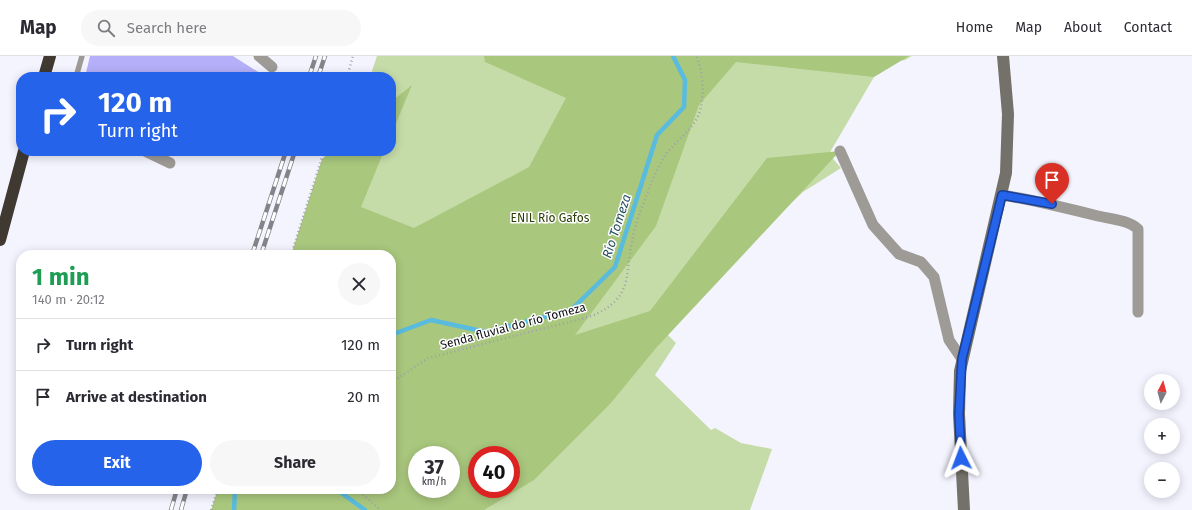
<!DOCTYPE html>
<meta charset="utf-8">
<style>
:root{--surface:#fff;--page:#f7f7f7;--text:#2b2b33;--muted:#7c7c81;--line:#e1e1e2;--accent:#2563eb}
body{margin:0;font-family:"Fira Sans",sans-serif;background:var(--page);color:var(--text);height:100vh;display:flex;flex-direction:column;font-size:15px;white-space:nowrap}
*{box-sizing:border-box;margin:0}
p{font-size:13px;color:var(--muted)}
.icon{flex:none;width:22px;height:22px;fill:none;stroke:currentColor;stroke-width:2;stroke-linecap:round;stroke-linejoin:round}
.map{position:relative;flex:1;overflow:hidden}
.details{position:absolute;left:16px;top:194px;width:380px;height:244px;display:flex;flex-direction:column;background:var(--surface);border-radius:16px;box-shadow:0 2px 10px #0003}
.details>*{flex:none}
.guide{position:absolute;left:16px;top:16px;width:380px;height:84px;border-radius:16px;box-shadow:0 2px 10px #0003;background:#2563eb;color:#fff;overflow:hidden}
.needle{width:26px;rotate:6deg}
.tools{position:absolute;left:1144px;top:318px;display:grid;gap:8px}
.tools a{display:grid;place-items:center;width:36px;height:36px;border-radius:50%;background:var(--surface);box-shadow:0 2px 10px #0003;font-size:20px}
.speed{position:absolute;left:408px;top:390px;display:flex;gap:8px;font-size:20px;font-weight:700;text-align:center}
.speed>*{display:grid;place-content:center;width:52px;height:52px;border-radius:50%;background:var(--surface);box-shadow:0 2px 10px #0003;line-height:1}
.speed small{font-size:10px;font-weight:400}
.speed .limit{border:6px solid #d22;background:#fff;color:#111}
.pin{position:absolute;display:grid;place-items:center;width:34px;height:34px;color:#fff;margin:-41px -17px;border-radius:50% 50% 50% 0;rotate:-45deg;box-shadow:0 0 4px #0007}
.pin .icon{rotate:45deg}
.me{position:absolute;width:44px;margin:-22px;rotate:357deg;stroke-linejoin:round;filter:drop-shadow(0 0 3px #0008)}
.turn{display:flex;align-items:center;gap:14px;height:84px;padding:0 16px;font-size:18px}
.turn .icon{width:52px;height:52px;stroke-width:2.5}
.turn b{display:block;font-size:28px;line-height:34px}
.round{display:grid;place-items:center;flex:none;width:42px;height:42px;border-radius:21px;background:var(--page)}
.overview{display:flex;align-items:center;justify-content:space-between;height:68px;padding:0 16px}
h1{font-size:24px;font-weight:700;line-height:30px;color:#1e9e55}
.action{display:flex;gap:8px;margin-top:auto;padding:8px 16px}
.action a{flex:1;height:46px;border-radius:24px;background:var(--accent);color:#fff;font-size:16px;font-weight:700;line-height:46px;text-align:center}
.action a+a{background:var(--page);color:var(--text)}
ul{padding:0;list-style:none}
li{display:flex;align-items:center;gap:12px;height:52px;padding:0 16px;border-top:1px solid var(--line)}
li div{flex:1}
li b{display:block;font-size:15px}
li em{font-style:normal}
header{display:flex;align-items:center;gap:24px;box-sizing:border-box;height:56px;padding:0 20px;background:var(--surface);border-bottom:1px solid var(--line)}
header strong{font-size:19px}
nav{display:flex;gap:22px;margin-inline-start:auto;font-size:14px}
.search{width:280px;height:36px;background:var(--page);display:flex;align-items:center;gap:10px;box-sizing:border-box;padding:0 14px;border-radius:22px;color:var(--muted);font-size:15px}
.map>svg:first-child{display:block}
</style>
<header>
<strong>Map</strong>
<div class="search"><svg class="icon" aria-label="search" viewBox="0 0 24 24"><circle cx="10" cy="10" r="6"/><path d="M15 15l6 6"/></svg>Search here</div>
<nav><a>Home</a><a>Map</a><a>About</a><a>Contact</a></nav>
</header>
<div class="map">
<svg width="1192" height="454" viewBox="0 0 1192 454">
<rect width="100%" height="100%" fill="#f4f4ff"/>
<path fill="#c6dca8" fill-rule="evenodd" d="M377,0H912L905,4L881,9L829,98L841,112L803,136L725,208L666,277L676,287L655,319L711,374L715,372L741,387L772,393L750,454H244L391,433V199H319L349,95H391V21H370ZM417,399H451V433H417ZM477,399H511V433H477Z"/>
<g fill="#a9c77d" fill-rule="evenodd">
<path d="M484,0H909L874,21L736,6L699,49L656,170L575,279L650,255L767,102L840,95L656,292L610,348L534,424L484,454H211L218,433H391V199H291L322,103L331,95H384L361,151L414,172L529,111L566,42L485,6ZM417,399H451V433H417ZM477,399H511V433H477Z"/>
<path d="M412,29L391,79V46Z"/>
</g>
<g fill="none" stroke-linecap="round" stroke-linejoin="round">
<g stroke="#59bbde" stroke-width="4.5">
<path d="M391,279L431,264L486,276L571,254L615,211L657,79L684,51L685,24L673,0"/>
<path d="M336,433L365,454"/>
<path d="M234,454L235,433"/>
</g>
</g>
<path fill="#b5aff9" d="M90,0H233L266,21H85Z"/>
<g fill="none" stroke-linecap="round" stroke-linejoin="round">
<g stroke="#a1a1aa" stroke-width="2.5" stroke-dasharray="1 3" stroke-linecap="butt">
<path d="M347,21L353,0"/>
<path d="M291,199L324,95"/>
<path d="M391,327L428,302L592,260C633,242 625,221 632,185C635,170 640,155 646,141C651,126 658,110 667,97C679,82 697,71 701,51C704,37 703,13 696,0"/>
<path d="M357,433L380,454"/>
<path d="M211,454L218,433"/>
</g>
<path stroke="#9e9b97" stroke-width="5.5" d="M76,21L82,0"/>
<g stroke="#9e9b97" stroke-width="11">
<path d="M259,0L272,11"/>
<path d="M145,95L170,107"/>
<path d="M840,95L873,169L899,198L921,206L934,221L949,284L962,303"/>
<path d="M1002,139C1034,144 1066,152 1098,160C1111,163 1128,164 1138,173V256"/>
</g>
<path stroke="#74706a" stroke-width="12" d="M964,454L959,358L960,315L1006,117L1008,58L1003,0"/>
<g stroke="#3f3932" stroke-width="12">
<path d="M44,21L50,0"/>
<path d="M0,184L24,95"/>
</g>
<defs>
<g id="rail">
<path d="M309,21L316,0"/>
<path d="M318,21L325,0"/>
<path d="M252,199L286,95"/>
<path d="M261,199L295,95"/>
<path d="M171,454L177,433"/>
<path d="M181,454L187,433"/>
</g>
</defs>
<use href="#rail" stroke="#83838a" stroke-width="4.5"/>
<use href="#rail" stroke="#fff" stroke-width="3" stroke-dasharray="9" stroke-linecap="butt"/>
</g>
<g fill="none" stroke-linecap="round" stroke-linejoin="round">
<defs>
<path id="route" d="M961,402L959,358L962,303L1002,139L1052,148"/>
</defs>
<use href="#route" stroke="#184099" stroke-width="10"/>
<use href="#route" stroke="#2563eb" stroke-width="7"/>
</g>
<g text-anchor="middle" stroke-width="3" stroke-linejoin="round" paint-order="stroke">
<g font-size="12" fill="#2d3f08" stroke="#fff">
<text x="550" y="166">ENIL Río Gafos</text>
</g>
<g font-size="12" fill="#0c0c10" stroke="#fff">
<text transform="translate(513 270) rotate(-15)" y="4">Senda fluvial do río Tomeza</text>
</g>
<g font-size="13" font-style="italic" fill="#244f5e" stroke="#fff">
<text transform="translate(616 170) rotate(-72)" y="5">Río Tomeza</text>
</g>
</g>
</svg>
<div class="tools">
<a><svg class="needle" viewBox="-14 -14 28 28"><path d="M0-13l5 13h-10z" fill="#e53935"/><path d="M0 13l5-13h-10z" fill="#7c7c81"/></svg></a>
<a>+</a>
<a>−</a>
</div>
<div class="speed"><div>37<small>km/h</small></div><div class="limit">40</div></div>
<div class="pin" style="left:1052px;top:148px;background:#d93025"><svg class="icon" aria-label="arrive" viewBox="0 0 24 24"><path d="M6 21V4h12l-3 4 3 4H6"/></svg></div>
<svg class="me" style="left:961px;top:402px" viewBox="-20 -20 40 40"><path d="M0-17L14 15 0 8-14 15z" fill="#2563eb" stroke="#fff" stroke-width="4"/></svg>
<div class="guide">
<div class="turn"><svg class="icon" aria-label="right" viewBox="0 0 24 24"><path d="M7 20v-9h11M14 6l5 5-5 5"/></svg><div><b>120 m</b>Turn right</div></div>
</div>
<section class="details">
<div class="overview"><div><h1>1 min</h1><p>140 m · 20:12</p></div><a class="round"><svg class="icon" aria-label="close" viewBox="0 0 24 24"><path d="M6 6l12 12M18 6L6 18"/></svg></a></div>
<ul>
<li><svg class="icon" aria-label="right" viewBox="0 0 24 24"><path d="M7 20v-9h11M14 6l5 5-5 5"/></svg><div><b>Turn right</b></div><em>120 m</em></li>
<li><svg class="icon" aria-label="arrive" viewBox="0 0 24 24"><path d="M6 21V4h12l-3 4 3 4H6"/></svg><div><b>Arrive at destination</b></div><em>20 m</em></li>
</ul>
<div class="action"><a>Exit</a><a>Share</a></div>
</section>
</div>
